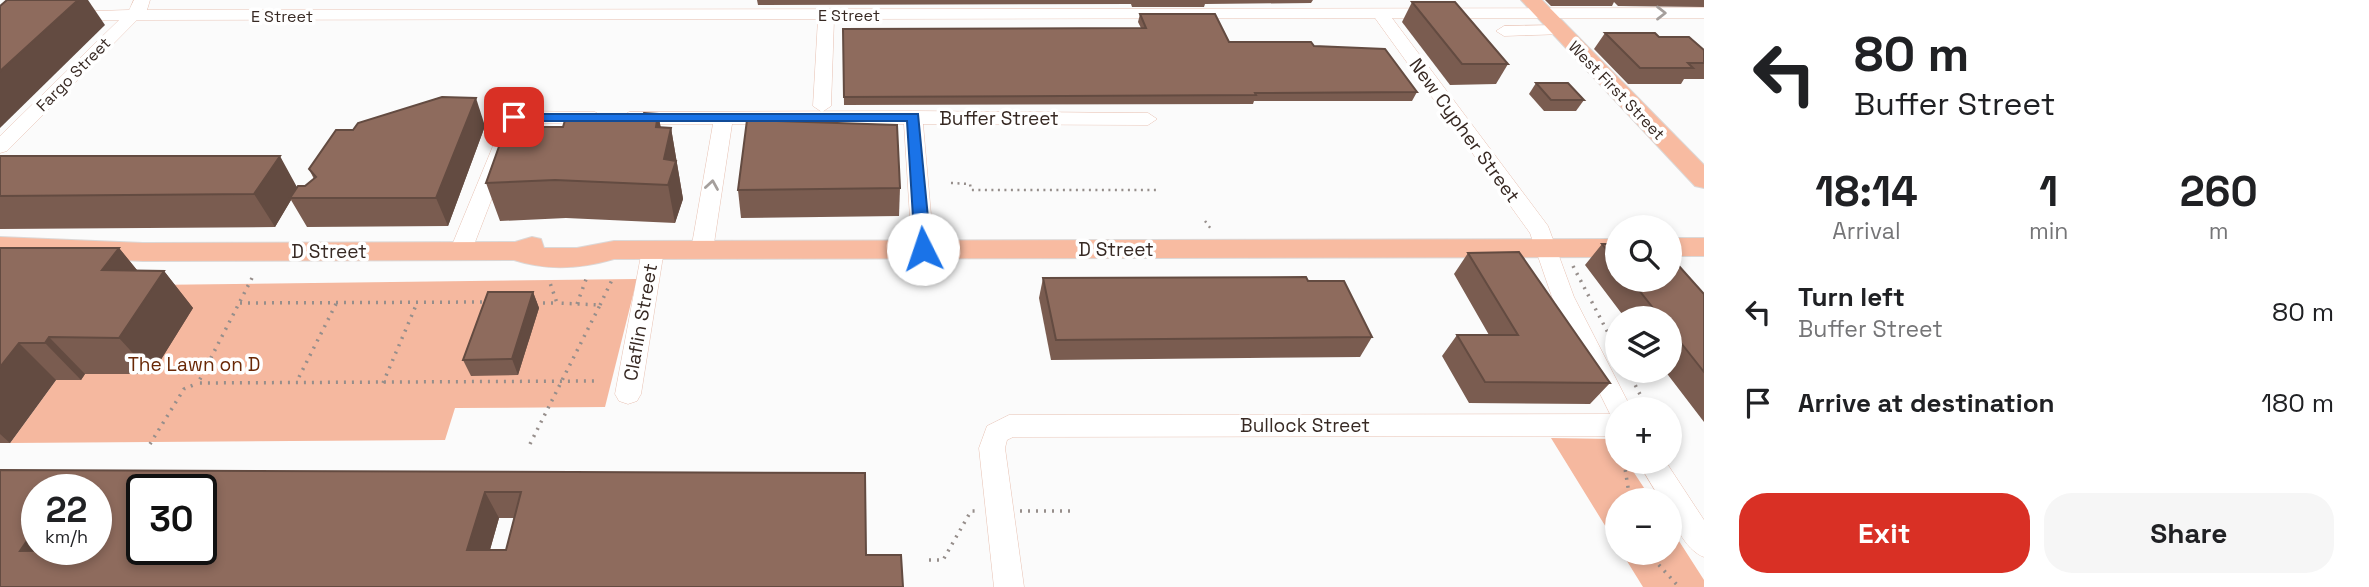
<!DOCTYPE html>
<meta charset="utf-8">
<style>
:root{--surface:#fff;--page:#f6f6f6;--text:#202124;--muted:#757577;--accent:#d93025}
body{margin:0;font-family:"Space Grotesk",sans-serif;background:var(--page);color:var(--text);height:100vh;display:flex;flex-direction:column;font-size:26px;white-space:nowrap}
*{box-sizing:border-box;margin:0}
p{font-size:23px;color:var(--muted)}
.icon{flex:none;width:38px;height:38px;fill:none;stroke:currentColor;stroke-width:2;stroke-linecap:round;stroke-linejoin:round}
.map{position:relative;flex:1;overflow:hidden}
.drawer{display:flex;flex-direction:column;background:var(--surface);width:665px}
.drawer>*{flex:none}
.banner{background:#fff;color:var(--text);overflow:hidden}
.controls{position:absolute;left:1605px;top:215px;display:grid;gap:14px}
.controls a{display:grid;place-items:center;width:77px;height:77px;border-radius:50%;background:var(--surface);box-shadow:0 4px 10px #0003;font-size:35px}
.speed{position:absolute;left:21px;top:474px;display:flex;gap:14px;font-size:35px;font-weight:700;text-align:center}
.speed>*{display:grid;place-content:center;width:91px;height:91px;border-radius:50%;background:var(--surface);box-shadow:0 4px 10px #0003;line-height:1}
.speed small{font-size:18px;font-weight:400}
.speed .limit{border:4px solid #111;border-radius:10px;background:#fff;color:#111}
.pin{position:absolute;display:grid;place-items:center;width:60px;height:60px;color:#fff;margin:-30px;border-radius:14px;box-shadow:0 4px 10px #0006}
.me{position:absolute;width:77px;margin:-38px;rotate:356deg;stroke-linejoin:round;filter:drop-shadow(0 0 5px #0008)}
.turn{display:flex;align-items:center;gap:24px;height:147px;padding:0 35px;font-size:32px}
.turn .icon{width:91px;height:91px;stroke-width:2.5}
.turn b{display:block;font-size:49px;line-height:60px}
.eta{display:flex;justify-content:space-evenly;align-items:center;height:119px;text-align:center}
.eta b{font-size:42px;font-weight:700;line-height:49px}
.cta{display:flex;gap:14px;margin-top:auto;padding:14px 35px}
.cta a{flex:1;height:80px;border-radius:28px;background:var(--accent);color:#fff;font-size:28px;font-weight:700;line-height:80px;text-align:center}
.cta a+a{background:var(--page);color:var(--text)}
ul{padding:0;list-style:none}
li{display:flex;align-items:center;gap:21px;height:91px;padding:0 35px}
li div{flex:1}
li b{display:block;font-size:26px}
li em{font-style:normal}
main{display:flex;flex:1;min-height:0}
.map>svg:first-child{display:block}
</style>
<main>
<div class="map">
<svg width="1704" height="587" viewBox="0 0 1704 587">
<rect width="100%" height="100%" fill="#fbfbfb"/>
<g fill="#f5b89f">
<path d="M637,279L605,407L455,408L445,440L10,443L56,380L81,379L149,285Z"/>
<path d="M1551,438L1612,439L1617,447V462H1627L1652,500H1617V545Z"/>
<path d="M1670,527L1704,580V587H1643L1622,553H1670Z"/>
</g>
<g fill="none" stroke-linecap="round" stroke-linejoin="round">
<defs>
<g id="minor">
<path d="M134,0H150L147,10L1704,8V18H1392L1548,226L1574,297L1632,410H1617V436L1013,437L1007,440L1005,448L1024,587H994L979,448L987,426L1009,415L1610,414L1552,297L1530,233L1375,18L834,19L831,106L822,112L813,106L818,19L137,20L7,151L0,153V136L119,20H68L62,18V12L129,10Z"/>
<path d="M1559,25L1567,30L1565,34L1504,36L1496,31L1504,26Z"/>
<path d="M514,111L595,112L604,118L595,124L521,123L472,250L469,255H453L450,250L505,117Z"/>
<path d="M913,111L1148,113L1157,119L1148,125L923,124L934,249L931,254H915L912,249L904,124H732L713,250L710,255H694L691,250L713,124H629L620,118L629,112Z"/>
<path d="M653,242L661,245L664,250L641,394L637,401L628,404L619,401L615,394L642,250L645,245Z"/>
<path d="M1638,462H1666L1704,520V557C1685,550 1670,520 1670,500H1661Z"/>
</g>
<g id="major">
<path d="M1521,0H1542L1704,165V188L1695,186Z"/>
<path d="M0,237L143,243L515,242L532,237L541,239L544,248H577L614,241L1617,239V257L614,259C580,269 548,271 514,260L143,261L0,255Z"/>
<rect x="1670" y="238" width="34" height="18"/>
</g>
</defs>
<use href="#minor" stroke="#e8c1b2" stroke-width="1"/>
<use href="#major" stroke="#dbd8d7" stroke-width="2"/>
<g stroke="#968e8b" stroke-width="2.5" stroke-dasharray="2 4.5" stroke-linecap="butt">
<path d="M951,183L970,184L971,190H1159"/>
<path d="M1205,221L1211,229"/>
</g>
<g stroke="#968e8b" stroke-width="3.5" stroke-dasharray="2 6" stroke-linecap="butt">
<path d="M1573,266L1617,350"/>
<path d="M252,278L198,383L595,381"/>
<path d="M240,303L489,302"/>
<path d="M535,303H557L549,280"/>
<path d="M577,304L588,274"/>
<path d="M600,305L612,280"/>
<path d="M1628,371L1648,410"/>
<path d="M299,377L337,302"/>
<path d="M383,383L417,303"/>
<path d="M150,444L184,389L198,383"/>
<path d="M530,444L600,305L557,303"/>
<path d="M1624,462L1630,500"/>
<path d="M1020,511H1070"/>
<path d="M1648,553L1679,587"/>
<path d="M929,560H943L971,511H979"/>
</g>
<use href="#minor" fill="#fff" fill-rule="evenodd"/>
<use href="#major" fill="#f8bba1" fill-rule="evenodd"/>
</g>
<g fill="#7a5c50" fill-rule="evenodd">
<path d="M757,0H1313L1311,3L1205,4L1204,7H1132L1131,4L758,5Z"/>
<path d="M1545,0H1704V7L1618,6L1614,2L1612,6H1551Z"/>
<path d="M1412,2L1508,64L1496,84L1450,85L1402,22Z"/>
<path d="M1140,14L1229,42L1314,46L1417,92L1412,101H1254L1253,104L844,105L843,29L1141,28L1138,22Z"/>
<path d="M1605,33L1659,37L1704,50V79H1684L1681,84H1628L1594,49Z"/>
<path d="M1536,83L1584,100L1576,111H1544L1529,94Z"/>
<path d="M658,114L661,128H671L683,199L675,223L566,218L500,221L486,183L563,127L642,117Z"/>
<path d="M485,126L448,226L307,227L291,200L275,227L0,229V156L298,187L305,186L314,179L309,169Z"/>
<path d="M900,188L899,216L741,218L738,190Z"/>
<path d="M1602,244H1617V280H1670L1704,294V422L1665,371H1670V318H1625L1585,265Z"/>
<path d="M0,248H119L137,270L164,271L193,308L152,374H85L81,380H56L10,443H0Z"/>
<path d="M1468,253L1610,383L1590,404L1469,403L1442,356L1457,335H1489L1454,274Z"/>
<path d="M1043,278L1308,281L1372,337L1360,357L1051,360L1039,298Z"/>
<path d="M533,292L539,308L518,375L471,376L463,360Z"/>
<path d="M0,470L865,473L866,555L0,587ZM37,490H96V550ZM499,518H514L506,550H490Z"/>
</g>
<g fill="#634b41">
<path d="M78,0H88L105,25L0,128V71Z"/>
<path d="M476,98L485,126L448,226L436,198Z"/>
<path d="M658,114L665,152L656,127Z"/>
<path d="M671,128L683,199L675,223L668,185L664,159Z"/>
<path d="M280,156L298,189L290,198L291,200L275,227L254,194Z"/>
<path d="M119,248L149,285L102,270Z"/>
<path d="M164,271L193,308L152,374L119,338Z"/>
<path d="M533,292L539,308L518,375L512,359Z"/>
<path d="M49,337L85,374L81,380L45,343Z"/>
<path d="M19,343L56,380L10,443L0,434V367Z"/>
<path d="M485,492L499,518L483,574L467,550Z"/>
<path d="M37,526V550H70L54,576L20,551Z"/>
</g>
<g fill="#8e6b5d" stroke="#634b41" stroke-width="2" fill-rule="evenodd">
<path d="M7,0H78L0,71V6Z"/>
<path d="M1412,2H1455L1508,64H1462Z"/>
<path d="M1140,14H1215L1229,42H1311L1314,46L1385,49L1417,92L1255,93L1256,95L844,97L843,29L1146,28Z"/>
<path d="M1605,33H1655L1659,37H1689L1704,50V63H1688L1693,68H1640Z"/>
<path d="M1536,83H1568L1584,100H1551Z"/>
<path d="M442,97L476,98L436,198H290L298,186H305L316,177L309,169L336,130H353L358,123Z"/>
<path d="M644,113L658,114L656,127L671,128L664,159L676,161L668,185L555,180L486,183L506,127H563L566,117H642Z"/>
<path d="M747,120L897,125L900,188L738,190Z"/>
<path d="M0,156H280L254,194L0,196Z"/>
<path d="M1602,244H1617V263Z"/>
<path d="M0,248H119L102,270L164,271L119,338L49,337L45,343H19L0,367Z"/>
<path d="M1519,252L1610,383L1485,382L1457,335H1518L1468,253Z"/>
<path d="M1670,256L1704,294V372L1670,329V318H1661L1631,280H1670Z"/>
<path d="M1306,277L1308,281H1344L1372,337L1056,340L1043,278Z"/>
<path d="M488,292H533L512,359L463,360Z"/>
<path d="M0,470L865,473L866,555H901L903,587H0ZM37,490H96V493H98L96,496V550L20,551L37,526ZM142,490H201V550H142ZM485,492H521L506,550H467Z"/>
</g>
<defs><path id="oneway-chevron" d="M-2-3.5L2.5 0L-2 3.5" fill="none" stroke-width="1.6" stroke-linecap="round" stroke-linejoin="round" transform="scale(1.75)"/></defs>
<g stroke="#a59f9c">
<use href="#oneway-chevron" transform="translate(1661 13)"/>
<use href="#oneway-chevron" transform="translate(712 185) rotate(-81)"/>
</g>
<path fill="#1a73e8" stroke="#114b97" stroke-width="2" d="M509,114H918L931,249L923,255L915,249L907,121H514L507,117Z"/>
<g text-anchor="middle" stroke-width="7" stroke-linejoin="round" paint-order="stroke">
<g font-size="16" fill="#372923" stroke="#fff">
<text x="849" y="21">E Street</text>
<text x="282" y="22">E Street</text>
<text transform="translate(73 74) rotate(-45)" y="6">Fargo Street</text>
<text transform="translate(1617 90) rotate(46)" y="6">West First Street</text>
</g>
<g font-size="19" fill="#372923" stroke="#fff">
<text x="999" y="125">Buffer Street</text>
<text transform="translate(1465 130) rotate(54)" y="7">New Cypher Street</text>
<text x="1116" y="256">D Street</text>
<text x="329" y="258">D Street</text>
<text transform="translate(640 322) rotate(-80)" y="7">Claflin Street</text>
<text x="1305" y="432">Bullock Street</text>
</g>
<g font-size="19" fill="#692806" stroke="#fff">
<text x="194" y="371">The Lawn on D</text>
</g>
</g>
</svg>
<div class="controls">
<a><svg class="icon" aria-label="search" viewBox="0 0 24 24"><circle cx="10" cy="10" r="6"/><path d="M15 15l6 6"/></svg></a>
<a><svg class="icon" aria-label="layers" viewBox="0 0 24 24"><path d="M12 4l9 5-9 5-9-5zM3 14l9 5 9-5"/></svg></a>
<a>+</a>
<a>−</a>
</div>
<div class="speed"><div>22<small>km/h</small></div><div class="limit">30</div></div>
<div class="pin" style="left:514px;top:117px;background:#d93025"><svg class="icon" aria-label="arrive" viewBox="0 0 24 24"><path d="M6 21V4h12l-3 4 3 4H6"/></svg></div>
<svg class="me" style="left:923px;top:249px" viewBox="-20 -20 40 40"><circle r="19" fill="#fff"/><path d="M0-13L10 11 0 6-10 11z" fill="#1a73e8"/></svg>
</div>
<section class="drawer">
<div class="banner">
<div class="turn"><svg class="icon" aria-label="left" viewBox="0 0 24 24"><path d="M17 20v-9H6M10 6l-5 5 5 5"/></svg><div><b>80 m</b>Buffer Street</div></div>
</div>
<div class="eta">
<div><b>18:14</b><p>Arrival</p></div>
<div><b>1</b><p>min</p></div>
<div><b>260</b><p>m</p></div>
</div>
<ul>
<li><svg class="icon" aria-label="left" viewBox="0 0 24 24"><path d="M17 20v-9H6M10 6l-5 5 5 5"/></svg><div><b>Turn left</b><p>Buffer Street</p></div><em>80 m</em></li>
<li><svg class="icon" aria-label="arrive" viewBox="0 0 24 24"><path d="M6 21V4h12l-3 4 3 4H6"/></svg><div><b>Arrive at destination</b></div><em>180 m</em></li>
</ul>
<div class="cta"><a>Exit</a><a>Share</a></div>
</section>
</main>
